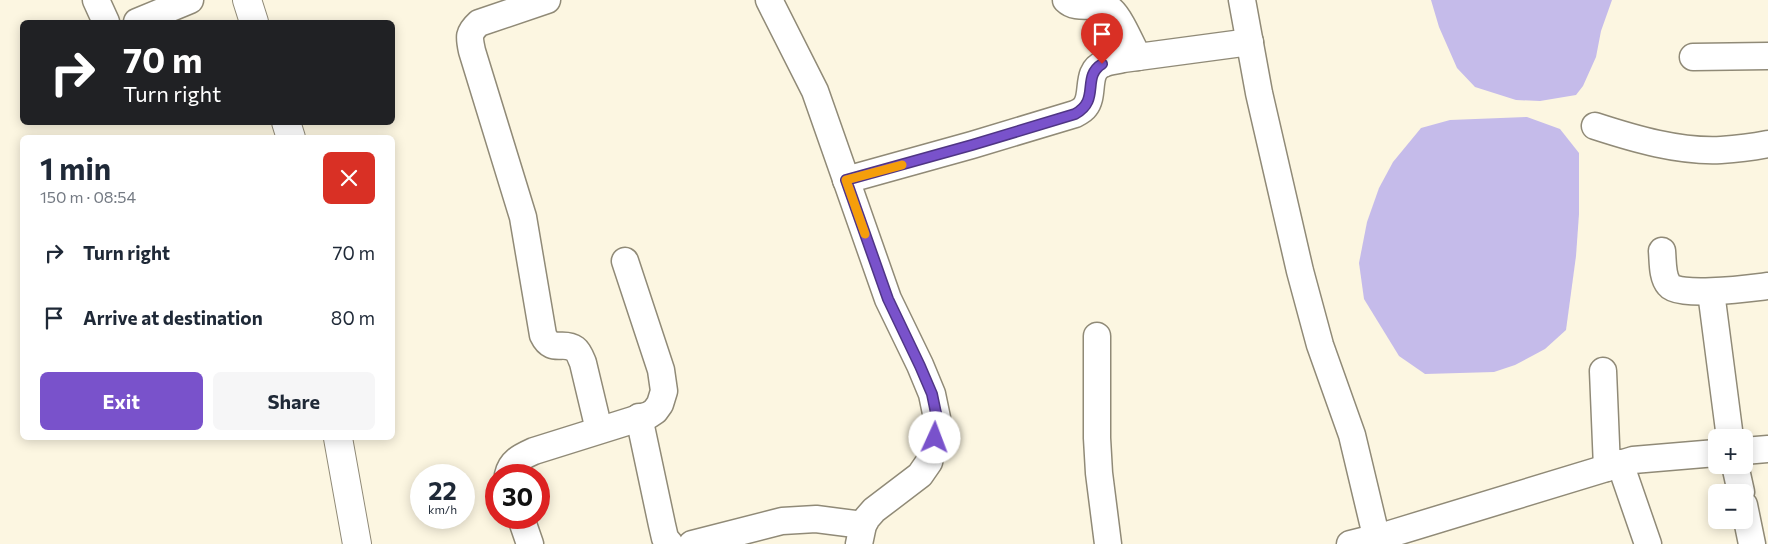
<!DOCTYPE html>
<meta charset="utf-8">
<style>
:root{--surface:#fff;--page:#f6f6f7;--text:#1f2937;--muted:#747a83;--accent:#7952cb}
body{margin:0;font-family:Commissioner,sans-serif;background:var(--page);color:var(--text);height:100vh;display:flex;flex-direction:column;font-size:19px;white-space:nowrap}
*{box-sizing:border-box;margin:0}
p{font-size:16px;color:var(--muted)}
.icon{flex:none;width:28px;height:28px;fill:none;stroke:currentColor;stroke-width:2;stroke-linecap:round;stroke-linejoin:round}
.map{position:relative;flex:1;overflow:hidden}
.panel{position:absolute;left:20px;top:135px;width:375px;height:305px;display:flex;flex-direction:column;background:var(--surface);border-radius:8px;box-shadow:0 2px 12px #0003}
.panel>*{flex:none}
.top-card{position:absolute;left:20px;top:20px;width:375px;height:105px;border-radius:8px;box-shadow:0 2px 12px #0003;background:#202124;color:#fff;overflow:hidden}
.tools{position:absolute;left:1708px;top:429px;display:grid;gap:10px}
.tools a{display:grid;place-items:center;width:45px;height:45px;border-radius:8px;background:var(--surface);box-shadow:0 2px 12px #0003;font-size:25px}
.speed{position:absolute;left:410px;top:464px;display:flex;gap:10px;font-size:25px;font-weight:700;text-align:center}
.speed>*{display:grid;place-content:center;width:65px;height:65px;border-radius:50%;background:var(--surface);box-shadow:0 2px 12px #0003;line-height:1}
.speed small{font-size:12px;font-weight:400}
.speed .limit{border:8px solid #d22;background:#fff;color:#111}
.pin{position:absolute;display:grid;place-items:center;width:42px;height:42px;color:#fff;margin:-51px -21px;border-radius:50% 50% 50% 0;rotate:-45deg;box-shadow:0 0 5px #0007}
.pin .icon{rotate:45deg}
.me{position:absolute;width:55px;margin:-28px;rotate:2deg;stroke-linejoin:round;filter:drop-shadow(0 0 4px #0008)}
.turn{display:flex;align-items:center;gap:18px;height:105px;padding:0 20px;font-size:22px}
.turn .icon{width:65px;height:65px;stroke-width:2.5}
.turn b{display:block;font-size:35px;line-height:42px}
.round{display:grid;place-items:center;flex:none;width:52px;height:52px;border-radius:8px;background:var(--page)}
.head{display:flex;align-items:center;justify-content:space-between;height:85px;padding:0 20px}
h1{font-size:30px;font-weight:700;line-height:38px}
.button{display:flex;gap:10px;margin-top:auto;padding:10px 20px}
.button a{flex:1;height:58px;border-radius:8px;background:var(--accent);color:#fff;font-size:20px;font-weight:700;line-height:58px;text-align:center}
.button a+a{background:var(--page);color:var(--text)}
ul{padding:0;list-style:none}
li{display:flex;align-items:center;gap:15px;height:65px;padding:0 20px}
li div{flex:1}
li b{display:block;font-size:19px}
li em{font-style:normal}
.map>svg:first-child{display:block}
</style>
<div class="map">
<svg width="1768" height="544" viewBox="0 0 1768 544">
<rect width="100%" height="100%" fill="#fcf6e1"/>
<g fill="#c5bbea">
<path d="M1431,0H1612L1601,31L1596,57L1583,86L1576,95L1540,101L1516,100L1475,87L1457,68L1439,27Z"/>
<path d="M1527,117L1560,129L1579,153V214L1576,256L1566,330L1545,349L1515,365L1494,372L1425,374L1399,356L1364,299L1359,263L1367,222L1379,188L1393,162L1421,128L1450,120Z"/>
</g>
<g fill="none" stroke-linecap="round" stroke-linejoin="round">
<defs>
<g id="minor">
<path d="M96,0L106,22"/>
<path d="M547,0L479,23C468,33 469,37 472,51L523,217L543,335C552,354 563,340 575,349C579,352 581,358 583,363L599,430"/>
<path d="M769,0L815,91L888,299L920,365L932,394L937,418L935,438L929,462L920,475L874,510L867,518L863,525L859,544"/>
<path d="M1066,0C1078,12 1098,0 1111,10C1120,17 1132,46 1138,57"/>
<path d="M1242,0L1259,93L1300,271L1320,345L1352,435L1378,544"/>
<path d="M137,22L190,0"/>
<path d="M1693,57L1768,56"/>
<path d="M1595,126C1635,139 1679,152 1721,150C1737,149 1753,147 1768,144"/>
<path d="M846,180L972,145L1075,114C1079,112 1083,110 1085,107C1095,95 1085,71 1103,64C1109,61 1116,61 1123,59L1250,42"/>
<path d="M1662,251C1663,262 1662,277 1669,285C1679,298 1751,288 1768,286"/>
<path d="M1711,292L1730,438"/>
<path d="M1097,336V438L1099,473L1108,544"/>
<path d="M1603,371L1607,468"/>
<path d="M639,417L662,525L665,538L670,544"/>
<path d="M1744,451L1768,449"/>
<path d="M1620,463L1648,544"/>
<path d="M1735,465L1741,492"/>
<path d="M508,475C511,461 521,457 534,451L649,415L655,411L660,404L664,391L661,370L625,261"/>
<path d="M1744,505L1752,544"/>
<path d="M521,518L530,544"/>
<path d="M692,544L782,521L816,519L863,525"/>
<path d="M1350,544L1390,534L1633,460L1716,453"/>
</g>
<g id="tertiary">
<path d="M247,0L254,22"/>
<path d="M286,122L291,138"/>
<path d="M338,438L357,544"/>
</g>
</defs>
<use href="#minor" stroke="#908a77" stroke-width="29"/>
<use href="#tertiary" stroke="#908a77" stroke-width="30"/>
<use href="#minor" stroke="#fff" stroke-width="26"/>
<use href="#tertiary" stroke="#fff" stroke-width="28"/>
</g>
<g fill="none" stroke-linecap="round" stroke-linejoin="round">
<defs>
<path id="route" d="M935,438L937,418L932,394L920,366L888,299L846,180L972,145L1075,114C1101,100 1081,77 1102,64"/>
</defs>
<use href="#route" stroke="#4f3584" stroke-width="12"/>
<use href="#route" stroke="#7952cb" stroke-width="9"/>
<path stroke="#f59e0b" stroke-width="9" d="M865,234L846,180L902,165"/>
</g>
</svg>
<div class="tools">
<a>+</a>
<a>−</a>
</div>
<div class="speed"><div>22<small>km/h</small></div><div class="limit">30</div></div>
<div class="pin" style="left:1102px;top:64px;background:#d93025"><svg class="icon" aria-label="arrive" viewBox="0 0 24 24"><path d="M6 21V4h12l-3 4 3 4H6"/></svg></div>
<svg class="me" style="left:935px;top:438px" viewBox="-20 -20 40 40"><circle r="19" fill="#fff"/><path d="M0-13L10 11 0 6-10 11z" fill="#7952cb"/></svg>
<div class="top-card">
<div class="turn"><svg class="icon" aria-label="right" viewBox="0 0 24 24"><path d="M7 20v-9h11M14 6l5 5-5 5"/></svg><div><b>70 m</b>Turn right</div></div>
</div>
<section class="panel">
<div class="head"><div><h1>1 min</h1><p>150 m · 08:54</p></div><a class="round" style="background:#d93025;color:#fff"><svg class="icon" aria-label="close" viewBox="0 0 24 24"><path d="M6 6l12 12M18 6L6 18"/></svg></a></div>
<ul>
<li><svg class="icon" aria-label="right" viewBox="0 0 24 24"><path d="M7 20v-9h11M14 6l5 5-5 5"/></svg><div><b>Turn right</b></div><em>70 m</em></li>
<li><svg class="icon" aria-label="arrive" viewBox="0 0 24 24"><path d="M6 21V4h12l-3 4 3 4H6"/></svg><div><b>Arrive at destination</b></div><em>80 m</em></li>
</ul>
<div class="button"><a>Exit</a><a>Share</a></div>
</section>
</div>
